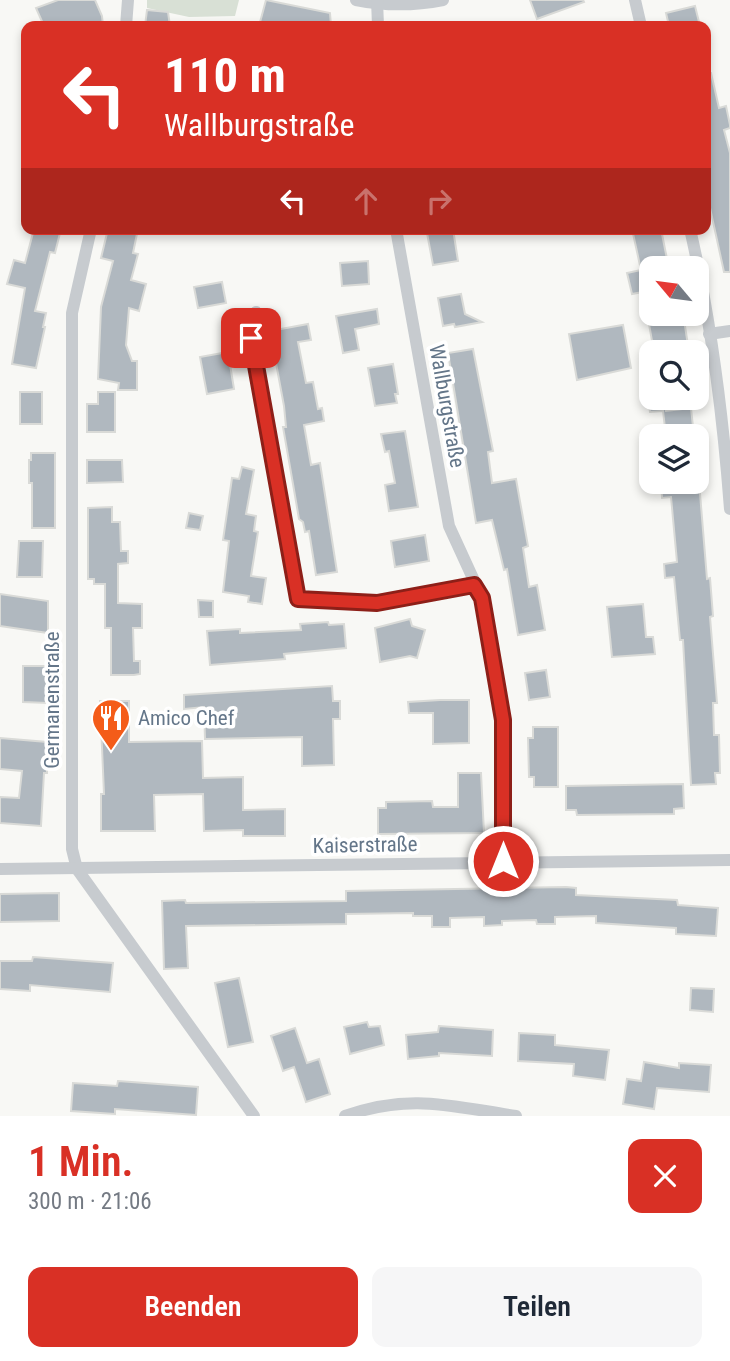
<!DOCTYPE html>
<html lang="de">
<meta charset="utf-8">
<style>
:root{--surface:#fff;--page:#f6f6f7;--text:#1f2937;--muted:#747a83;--accent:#d93025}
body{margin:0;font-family:"Roboto Condensed",sans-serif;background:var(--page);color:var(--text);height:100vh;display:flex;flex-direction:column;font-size:26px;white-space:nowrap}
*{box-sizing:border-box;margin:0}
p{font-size:23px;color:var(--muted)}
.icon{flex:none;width:38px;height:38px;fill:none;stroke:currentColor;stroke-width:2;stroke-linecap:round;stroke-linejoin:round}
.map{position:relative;height:1116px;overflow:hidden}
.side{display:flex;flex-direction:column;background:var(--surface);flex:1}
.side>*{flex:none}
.guide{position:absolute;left:21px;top:21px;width:690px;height:214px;border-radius:14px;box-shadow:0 4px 10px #0003;background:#d93025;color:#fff;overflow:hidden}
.needle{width:46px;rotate:299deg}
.buttons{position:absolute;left:639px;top:256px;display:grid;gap:14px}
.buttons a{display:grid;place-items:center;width:70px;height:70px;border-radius:14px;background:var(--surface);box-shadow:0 4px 10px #0003;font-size:35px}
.pin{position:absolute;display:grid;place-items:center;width:60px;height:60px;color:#fff;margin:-30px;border-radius:14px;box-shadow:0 4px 10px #0006}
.me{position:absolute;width:77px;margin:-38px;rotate:0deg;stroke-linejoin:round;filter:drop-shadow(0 0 5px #0008)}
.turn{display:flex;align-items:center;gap:24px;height:147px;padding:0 28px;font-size:32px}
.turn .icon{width:91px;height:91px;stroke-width:2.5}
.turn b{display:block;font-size:49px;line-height:60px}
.lanes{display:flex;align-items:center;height:66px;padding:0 28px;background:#0003;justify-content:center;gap:35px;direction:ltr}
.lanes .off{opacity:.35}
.round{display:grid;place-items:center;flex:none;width:74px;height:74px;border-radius:14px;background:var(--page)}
.headline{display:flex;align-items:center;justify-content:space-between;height:119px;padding:0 28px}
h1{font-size:42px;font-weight:600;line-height:52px;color:var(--accent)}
.button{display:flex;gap:14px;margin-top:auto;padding:14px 28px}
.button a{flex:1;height:80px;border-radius:14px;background:var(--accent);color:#fff;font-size:28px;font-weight:600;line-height:80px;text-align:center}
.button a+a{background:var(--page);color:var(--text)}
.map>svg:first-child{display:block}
</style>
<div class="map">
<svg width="730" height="1116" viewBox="0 0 730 1116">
<rect width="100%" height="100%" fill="#f8f8f5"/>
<path fill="#d8e0d5" d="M147,0H239L235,16L189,17L147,8Z"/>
<g fill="#b0b8bf" stroke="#d9dad7" stroke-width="2">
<path d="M58,0H95L102,16L103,26H44L36,8Z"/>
<path d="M266,0L330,13L331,26H259Z"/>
<path d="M530,0H583L584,2L537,19Z"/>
<path d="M695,6L700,26H669L666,13Z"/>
<path d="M147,10L168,12L170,26H145Z"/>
<path d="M705,73H711L719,108L726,106L730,125V128L724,130L730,153V272H724L705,185Z"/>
<path d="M34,229H61L55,253L50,252L35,311L46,313L43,327H45L36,368L12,364L25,288L7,284L14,260L25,263Z"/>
<path d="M108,229H138L133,253L138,254L131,280L146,284L139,311L129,308L126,345L132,361H137V390H118L119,383L98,379L101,307L113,261L101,258Z"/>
<path d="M453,229L458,261L433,265L427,233Z"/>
<path d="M632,229H661L668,264L644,270L648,291L632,294L627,273L641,270Z"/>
<path d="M368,261L369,284L342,286L340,263Z"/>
<path d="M222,282L226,303L198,308L194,287Z"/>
<path d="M461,294L465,314L482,322L455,327L454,324L443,326L438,298Z"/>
<path d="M377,309L379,324L355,329L359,350L343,353L336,316Z"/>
<path d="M647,313H683L689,352H654Z"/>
<path d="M308,324L311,340L298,342L306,383L313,382L318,409L322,408L324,421L304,425L311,465L320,463L337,572L316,575L309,531L305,532L303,522L299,519L293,484L283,427H286L284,406L270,331Z"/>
<path d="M623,325L631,368L577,380L569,334Z"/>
<path d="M473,349L493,451L488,452L492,483L516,479L528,546L523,548L529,587L537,585L545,630L518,635L507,569L504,570L492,520L476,523L448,353Z"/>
<path d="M228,352L234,389L207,394L200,357Z"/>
<path d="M393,364L398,394H395L397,403L375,406L368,368Z"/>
<rect x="20" y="392" width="22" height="32"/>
<path d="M98,392H115V432H87V404H98Z"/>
<path d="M655,397H665L666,411L691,408L694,436H666L663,411L650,412L648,398Z"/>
<path d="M405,431L418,507L389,511L385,485L395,483L389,451L385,452L381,434Z"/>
<path d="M31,453H55V528H32V483H29V460H31Z"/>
<path d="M87,460H122L123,482L87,483Z"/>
<path d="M242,467L254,470L246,514L256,516L254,531L258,532L251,576L266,578L262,604L248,602L249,596L223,592L229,541L223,540L232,478L239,479Z"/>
<path d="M661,481H699L707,579L710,578L713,616L710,617L717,703H713L714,735H719L720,773H715L716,784L691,785L683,640H680L674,577L665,578L664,564L677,562L671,497L662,498Z"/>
<path d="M112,507V522H120L121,551H128V563L118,564V603L142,604V628H133L134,661H140V674L134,675H111V628H105V584H94V579H88V508Z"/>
<path d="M189,513L203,516L200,530L186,528Z"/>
<path d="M425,535L429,561L395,567L391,541Z"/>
<path d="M19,541H43L42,577H17Z"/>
<path d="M0,594L48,601V633L0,626Z"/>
<path d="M198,600L213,601V617H199Z"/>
<path d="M643,604L646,637H653L655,654L612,657L607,607Z"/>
<path d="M410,619L412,626L425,630L417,658L410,656L380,662L375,628Z"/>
<path d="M328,622L329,625L344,624L346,648L284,654L285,659L210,665L207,631L240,629V633L301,630L300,624Z"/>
<path d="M23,666H48V703L23,702Z"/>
<path d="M546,670L550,697L529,700L525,673Z"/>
<path d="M332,686L333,701H340V719H333L334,765L302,766V737L205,739L204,707L184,709V695Z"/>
<path d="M440,700H469V743L433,744V713H409L408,702Z"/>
<path d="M100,701H129V742L202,741L203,778L243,777V810L285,809V836H243V830L204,831L203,794L154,795L155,831H101V794H104Z"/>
<path d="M533,727H558V787H534V777H529L528,738H533Z"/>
<path d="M0,738L47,742V773H44L41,826L0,823V797L19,798L22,771L0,769Z"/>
<path d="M458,773H481L484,833L378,834V808H386V802L432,801L433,807H458Z"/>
<path d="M683,784L684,808L674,809V814L577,815L576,810H566V786Z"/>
<path d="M566,887L576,888V895L677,900L678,905L718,908L716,936L676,934V928L596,923V916L555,917V924H537L536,920L502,921V925L484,926V917L450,918V927H432V916H413V913L346,914V924L186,926L188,968L164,969L162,901L185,900L186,903L346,901V891Z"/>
<path d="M59,893V921L0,922V894Z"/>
<path d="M33,957L113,963L110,992L30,985V991L0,989V961H32Z"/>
<path d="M239,978L253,1042L228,1047L215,983Z"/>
<path d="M691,988L714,989L713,1012L690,1010Z"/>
<path d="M367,1022L369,1027L380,1026L384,1045L350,1054L344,1027Z"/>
<path d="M439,1026L493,1030L492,1056L439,1053V1056L408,1059L406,1035L438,1032Z"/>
<path d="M295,1028L307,1063L319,1059L330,1094L306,1102L294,1067L283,1071L271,1036Z"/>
<path d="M519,1033L555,1035V1045L609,1050L605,1080L573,1076L574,1064L518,1061Z"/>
<path d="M644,1062L679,1068V1063L711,1065L709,1092L657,1088L654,1109L623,1104L627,1079L641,1081Z"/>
<path d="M118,1081L198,1087L196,1115L115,1109V1114L71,1111L73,1083L117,1086Z"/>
</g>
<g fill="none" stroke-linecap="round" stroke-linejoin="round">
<g stroke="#c7cbcf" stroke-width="12">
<path d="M356,0C386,6 413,6 443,0"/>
<path d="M377,0L378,26"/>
<path d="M635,0L641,26"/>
<path d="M126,26L128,0"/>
<path d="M91,229L72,313V849L77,869L254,1116"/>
<path d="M396,229L449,526L482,598L503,720V861"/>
<path d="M690,229C711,320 723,416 730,509"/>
<path d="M256,312L251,338L298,599L377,603L474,585"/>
<path d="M709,334L730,331"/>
<path d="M0,869L730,860"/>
<path d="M345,1116C410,1093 450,1106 516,1116"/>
</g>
</g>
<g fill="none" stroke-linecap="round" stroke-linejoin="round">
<defs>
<path id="route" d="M251,338L298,599L377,603L474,585L482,598L503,720V861"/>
</defs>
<use href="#route" stroke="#8d1f18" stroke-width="18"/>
<use href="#route" stroke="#d93025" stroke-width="12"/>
</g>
<defs>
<symbol id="restaurant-pin" viewBox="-11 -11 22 30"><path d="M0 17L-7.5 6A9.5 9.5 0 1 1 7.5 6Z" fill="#f45c19" stroke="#fff"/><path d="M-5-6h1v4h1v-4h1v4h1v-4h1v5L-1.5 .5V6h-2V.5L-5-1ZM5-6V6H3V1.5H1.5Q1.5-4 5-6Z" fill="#fff"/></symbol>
</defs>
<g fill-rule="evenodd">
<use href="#restaurant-pin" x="89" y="696" width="44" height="60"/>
</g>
<g text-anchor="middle" stroke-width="7" stroke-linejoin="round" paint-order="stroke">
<g font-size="21" fill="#647689" stroke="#fff">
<text transform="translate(447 406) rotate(80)" y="7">Wallburgstraße</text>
<text transform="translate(52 700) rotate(-90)" y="7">Germanenstraße</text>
<text transform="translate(365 845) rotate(-1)" y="7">Kaiserstraße</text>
</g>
<g font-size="21" fill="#647689" stroke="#fff" text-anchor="start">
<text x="138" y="725">Amico Chef</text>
</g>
</g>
</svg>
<div class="buttons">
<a><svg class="needle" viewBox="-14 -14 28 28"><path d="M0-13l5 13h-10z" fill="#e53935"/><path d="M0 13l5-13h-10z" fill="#747a83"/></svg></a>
<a><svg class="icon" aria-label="search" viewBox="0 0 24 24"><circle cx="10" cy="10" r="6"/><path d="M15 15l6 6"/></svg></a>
<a><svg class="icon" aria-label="layers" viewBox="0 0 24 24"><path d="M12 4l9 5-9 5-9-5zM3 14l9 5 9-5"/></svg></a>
</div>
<div class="pin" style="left:251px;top:338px;background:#d93025"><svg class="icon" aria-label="arrive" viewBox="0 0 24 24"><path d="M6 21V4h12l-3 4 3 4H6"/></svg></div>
<svg class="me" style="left:503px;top:861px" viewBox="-20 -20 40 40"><circle r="17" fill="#d93025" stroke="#fff" stroke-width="3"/><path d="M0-11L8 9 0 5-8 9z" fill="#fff"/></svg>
<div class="guide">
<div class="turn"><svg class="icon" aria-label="left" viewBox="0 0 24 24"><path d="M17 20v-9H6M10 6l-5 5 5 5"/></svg><div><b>110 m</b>Wallburgstraße</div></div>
<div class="lanes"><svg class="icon" aria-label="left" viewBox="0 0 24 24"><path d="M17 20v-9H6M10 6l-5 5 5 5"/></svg><svg class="icon off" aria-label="ahead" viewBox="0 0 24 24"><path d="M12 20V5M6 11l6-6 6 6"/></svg><svg class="icon off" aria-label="right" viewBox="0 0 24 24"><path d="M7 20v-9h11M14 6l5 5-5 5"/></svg></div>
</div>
</div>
<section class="side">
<div class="headline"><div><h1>1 Min.</h1><p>300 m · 21:06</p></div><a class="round" style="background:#d93025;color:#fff"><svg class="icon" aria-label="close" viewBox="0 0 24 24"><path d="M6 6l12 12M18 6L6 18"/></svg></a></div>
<div class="button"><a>Beenden</a><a>Teilen</a></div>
</section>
